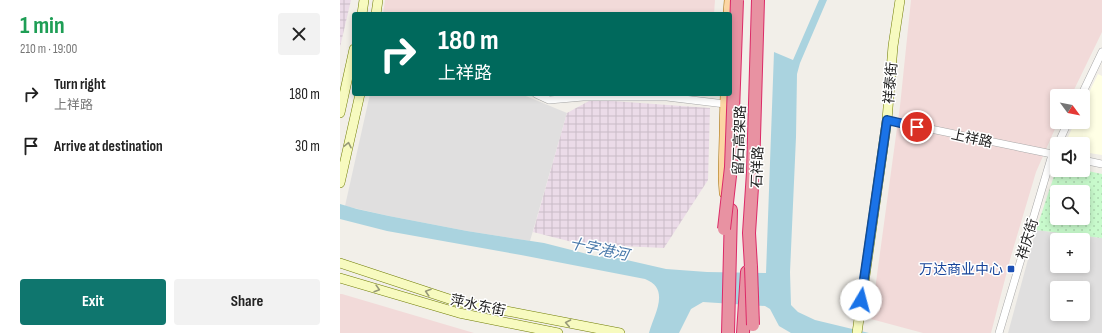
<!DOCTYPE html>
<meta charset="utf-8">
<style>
:root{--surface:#fff;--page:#f2f2f2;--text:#222;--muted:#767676;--accent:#0f766e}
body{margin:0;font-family:"Sofia Sans Condensed","Noto Sans SC",sans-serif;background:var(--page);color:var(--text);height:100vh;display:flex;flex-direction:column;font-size:15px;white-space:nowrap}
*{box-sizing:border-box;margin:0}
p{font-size:13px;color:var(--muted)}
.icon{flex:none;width:22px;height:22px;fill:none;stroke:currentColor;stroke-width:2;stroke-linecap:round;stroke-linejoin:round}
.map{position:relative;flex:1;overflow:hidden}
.drawer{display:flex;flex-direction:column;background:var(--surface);width:340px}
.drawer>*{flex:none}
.banner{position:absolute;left:12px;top:12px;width:380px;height:84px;border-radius:4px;box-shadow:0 2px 6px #0003;background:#00695c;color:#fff;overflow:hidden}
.needle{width:26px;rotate:122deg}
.controls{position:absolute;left:710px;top:89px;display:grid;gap:8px}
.controls a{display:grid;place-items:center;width:40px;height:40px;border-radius:4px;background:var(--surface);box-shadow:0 2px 6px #0003;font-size:20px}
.pin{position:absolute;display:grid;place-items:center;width:34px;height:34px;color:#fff;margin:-17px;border:2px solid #fff;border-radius:50%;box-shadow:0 1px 4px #0007}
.me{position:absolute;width:44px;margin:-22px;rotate:8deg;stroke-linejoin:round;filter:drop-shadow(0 0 3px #0008)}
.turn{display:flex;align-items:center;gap:14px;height:84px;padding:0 20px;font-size:18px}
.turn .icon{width:52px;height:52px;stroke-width:2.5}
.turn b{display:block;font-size:28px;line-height:34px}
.round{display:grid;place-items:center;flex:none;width:42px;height:42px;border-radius:4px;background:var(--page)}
.headline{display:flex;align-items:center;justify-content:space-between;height:68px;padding:0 20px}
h1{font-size:24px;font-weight:700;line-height:30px;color:#1e9e55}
.primary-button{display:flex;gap:8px;margin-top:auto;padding:8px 20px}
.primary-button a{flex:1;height:46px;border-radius:4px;background:var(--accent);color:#fff;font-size:16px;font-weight:700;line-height:46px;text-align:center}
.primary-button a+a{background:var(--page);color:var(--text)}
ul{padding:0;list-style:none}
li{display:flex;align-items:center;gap:12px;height:52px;padding:0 20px}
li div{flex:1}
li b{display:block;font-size:15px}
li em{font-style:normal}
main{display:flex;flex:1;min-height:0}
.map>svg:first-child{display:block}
</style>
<main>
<section class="drawer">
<div class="headline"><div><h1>1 min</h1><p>210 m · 19:00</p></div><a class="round"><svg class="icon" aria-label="close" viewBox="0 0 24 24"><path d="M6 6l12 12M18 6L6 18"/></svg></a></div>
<ul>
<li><svg class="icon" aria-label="right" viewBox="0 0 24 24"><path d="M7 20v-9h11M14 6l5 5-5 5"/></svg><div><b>Turn right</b><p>上祥路</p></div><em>180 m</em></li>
<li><svg class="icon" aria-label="arrive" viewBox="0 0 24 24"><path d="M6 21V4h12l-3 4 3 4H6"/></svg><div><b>Arrive at destination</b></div><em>30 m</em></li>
</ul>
<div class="primary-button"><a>Exit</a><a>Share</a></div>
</section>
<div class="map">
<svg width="762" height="333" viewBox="0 0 762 333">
<defs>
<pattern id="industrial-grid" width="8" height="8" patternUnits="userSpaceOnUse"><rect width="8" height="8" fill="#ebdbe8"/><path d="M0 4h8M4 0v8" fill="none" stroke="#c9bcc7"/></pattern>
<pattern id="park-dots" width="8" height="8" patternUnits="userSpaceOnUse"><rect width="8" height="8" fill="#c8facc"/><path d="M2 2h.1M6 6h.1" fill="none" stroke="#acd6af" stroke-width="1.8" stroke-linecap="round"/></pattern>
</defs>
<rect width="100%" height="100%" fill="#f2efe9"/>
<g fill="#e0dfdf" fill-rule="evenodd">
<path d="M30,94H181L227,113L190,241L127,231L49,216L5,206Z"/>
<path d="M696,230L762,238V333H668ZM717,240H743V266H717ZM717,288H743V314H717Z"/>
</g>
<g fill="#f2dad9">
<path d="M45,0H375L374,14H43Z"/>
<path d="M571,0H762V32L731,96H717L718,122L696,172L671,256L651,333H583L531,319L560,106Z"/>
<path d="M0,294H2L134,333H0Z"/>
</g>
<g fill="url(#industrial-grid)">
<path d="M0,0H11L0,47Z"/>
<path d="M249,101H272L370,108L368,180L324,248L240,244L193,232L227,113Z"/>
</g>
<path fill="#ffffe5" d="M758,74L762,76V155L743,152V144H727V139L735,122H743V105Z"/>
<path fill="url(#park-dots)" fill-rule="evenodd" d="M718,170H743L762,174V238L696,230L715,173ZM717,192H743V218H717Z"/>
<path fill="#aad3df" d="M479,0H487L460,63L457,74L456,137L450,272L451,305L458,312L475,320L529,333H451L439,326L430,309L425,306L363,302L351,309L339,333H309C314,314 331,289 305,279L181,255L47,231L0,219V204L17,209L49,216L127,231L204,243L255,256L278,258L326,269L367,272L426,273L434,52L453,60Z"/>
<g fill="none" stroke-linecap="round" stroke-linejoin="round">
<defs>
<g id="street">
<path d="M196,94L209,100L243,97H327L385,104"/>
<path d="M741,96L762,52"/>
<path d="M547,120L717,155"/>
<path d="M718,144L728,122"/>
<path d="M743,160L762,164"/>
<path d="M659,333L712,155L717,145"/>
</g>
<g id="secondary">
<path d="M22,14L24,0"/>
<path d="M36,14L38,0"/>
<path d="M0,113L14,49"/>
<path d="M0,183L20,94"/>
<path d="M0,263L115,301L280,333"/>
<path d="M0,278L119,313L218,333"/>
<path d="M517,333L547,120L553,46L560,0"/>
</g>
<g id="primary">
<path d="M389,14L390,0"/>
<path d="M385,193L384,177L386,94"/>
</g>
<g id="highway">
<path d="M411,267L409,233L413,172L418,0"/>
<path d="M388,333L391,210"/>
<path d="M403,333L407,272"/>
</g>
</defs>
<use href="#street" stroke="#a9a9a9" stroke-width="8"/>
<use href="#secondary" stroke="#707d05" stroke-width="10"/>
<use href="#primary" stroke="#a06b00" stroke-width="12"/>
<use href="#highway" stroke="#dc2a67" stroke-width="14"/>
<use href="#street" stroke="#fff" stroke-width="7"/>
<use href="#secondary" stroke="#f7fabf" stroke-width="9"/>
<use href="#primary" stroke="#fcd6a4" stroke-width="11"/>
<use href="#highway" stroke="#e892a2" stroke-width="12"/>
<defs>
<g id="highway-bridge">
<path d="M384,229L391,167L397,0"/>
<path d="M411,267L413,325"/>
</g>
</defs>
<use href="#highway-bridge" stroke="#dc2a67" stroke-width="14" stroke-linecap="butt"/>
<use href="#highway-bridge" stroke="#e892a2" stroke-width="12"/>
</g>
<defs><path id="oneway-chevron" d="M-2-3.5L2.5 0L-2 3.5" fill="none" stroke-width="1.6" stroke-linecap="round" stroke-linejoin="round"/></defs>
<g stroke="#979978">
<use href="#oneway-chevron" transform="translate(8 145) rotate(-78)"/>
<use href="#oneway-chevron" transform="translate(37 289) rotate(16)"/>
<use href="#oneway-chevron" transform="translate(88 292) rotate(-162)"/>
<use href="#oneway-chevron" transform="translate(228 323) rotate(-169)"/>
</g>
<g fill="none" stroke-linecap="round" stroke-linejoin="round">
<defs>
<path id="route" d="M521,300L547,120L577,127"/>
</defs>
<use href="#route" stroke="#114b97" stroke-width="10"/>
<use href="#route" stroke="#1a73e8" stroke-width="7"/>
</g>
<rect fill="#1a4fb4" stroke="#fff" stroke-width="1.5" x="667" y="265" width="8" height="8" rx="2"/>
<g text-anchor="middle" stroke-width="3" stroke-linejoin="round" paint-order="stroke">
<g font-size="14" fill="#222" stroke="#fff">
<text transform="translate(550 83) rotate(-85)" y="5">祥泰街</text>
<text transform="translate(632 138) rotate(12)" y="5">上祥路</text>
<text transform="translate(399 140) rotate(-88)" y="5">留石高架路</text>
<text transform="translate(417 167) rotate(-88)" y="5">石祥路</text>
<text transform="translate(687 239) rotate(-73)" y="5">祥庆街</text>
<text transform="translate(138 305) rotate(12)" y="5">萍水东街</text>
</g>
<g font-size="14" fill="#164399" stroke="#fff" text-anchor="end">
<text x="663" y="274">万达商业中心</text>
</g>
<g font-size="15" font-style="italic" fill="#4a7aab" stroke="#fff">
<text transform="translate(259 249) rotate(12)" y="5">十字港河</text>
</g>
</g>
</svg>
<div class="controls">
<a><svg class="needle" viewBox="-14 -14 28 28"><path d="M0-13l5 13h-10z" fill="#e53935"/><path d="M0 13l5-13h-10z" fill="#767676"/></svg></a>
<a><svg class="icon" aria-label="sound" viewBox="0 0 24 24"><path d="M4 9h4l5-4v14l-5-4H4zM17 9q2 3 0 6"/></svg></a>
<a><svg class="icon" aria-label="search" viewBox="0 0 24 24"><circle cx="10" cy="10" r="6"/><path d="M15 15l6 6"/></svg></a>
<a>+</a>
<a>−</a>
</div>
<div class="pin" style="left:577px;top:127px;background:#d93025"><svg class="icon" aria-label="arrive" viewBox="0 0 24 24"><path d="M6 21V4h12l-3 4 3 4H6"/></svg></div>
<svg class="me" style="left:521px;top:300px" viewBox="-20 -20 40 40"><circle r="19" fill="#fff"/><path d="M0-13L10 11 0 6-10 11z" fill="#1a73e8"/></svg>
<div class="banner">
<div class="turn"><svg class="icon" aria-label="right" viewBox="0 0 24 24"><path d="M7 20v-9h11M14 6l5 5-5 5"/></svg><div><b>180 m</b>上祥路</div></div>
</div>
</div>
</main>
